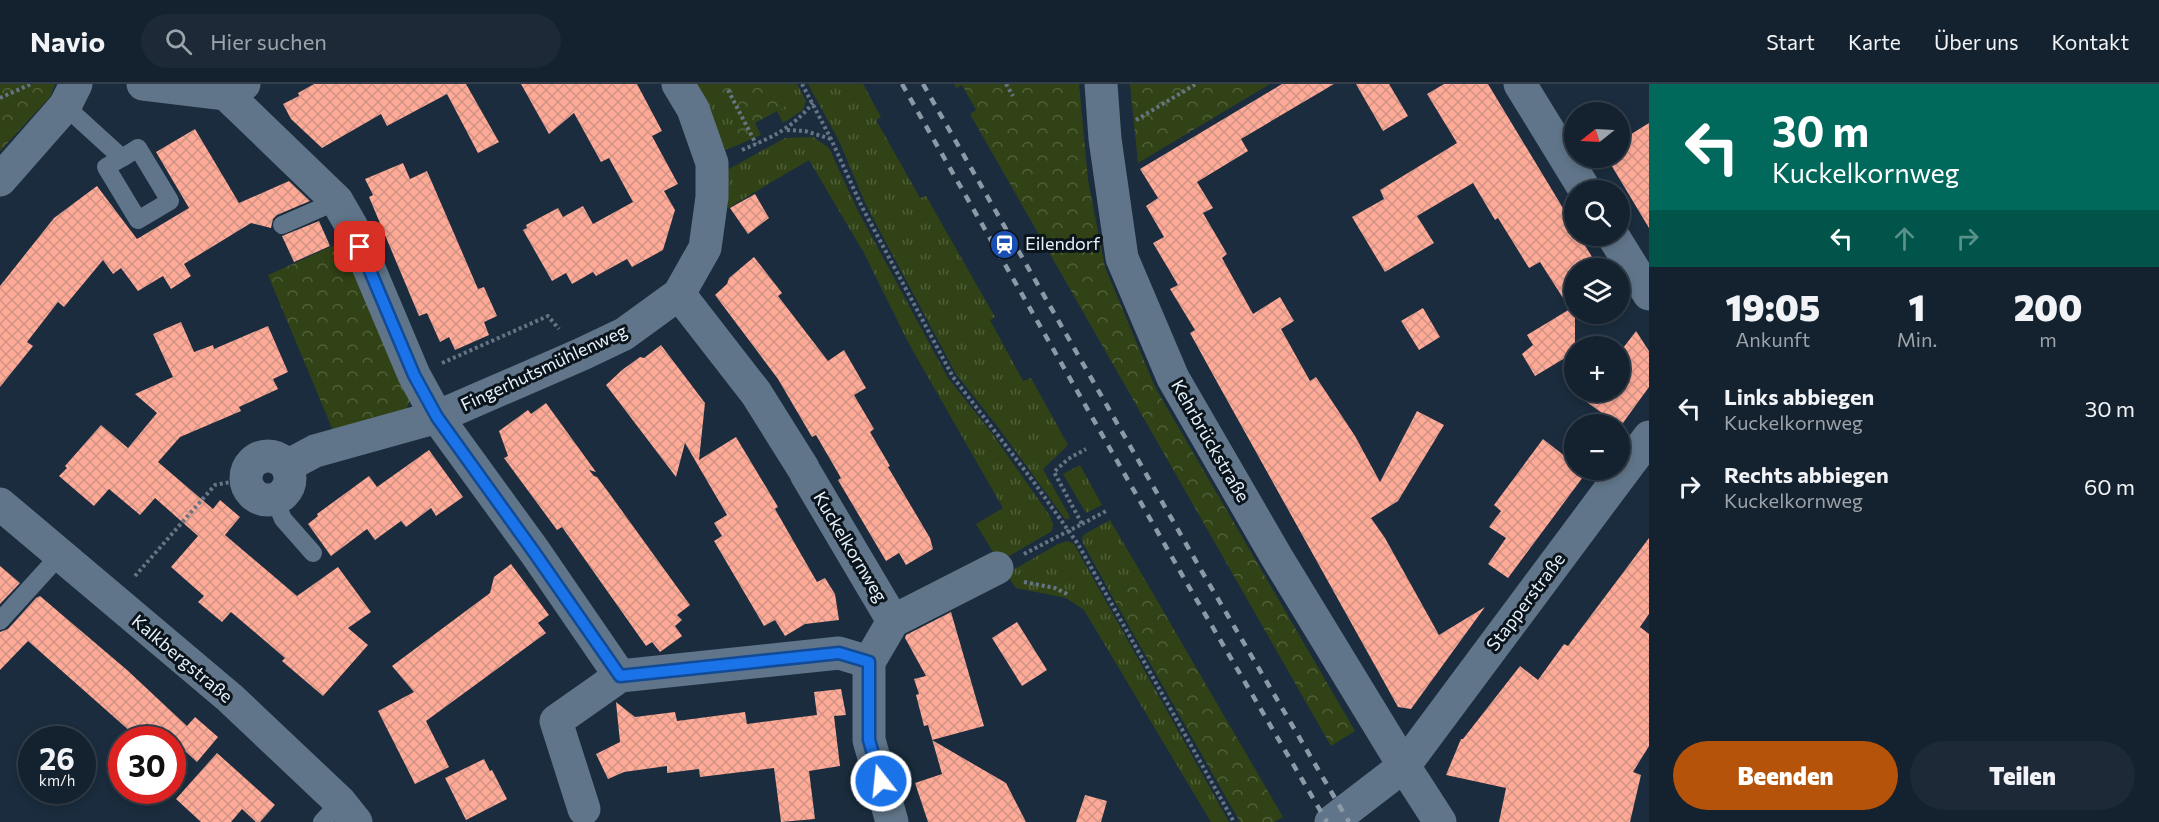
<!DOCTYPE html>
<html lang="de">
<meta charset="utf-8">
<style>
:root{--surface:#14212e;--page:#1d2936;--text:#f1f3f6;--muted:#9da3aa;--line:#333e4a;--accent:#b45309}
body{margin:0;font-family:Commissioner,sans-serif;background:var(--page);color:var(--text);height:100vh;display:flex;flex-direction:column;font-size:22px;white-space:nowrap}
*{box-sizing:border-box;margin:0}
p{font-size:20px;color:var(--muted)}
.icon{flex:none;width:33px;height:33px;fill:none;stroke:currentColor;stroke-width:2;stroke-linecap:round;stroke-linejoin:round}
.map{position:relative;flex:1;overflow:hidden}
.sheet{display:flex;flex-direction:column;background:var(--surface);width:510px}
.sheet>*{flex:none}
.top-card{background:#00695c;color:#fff;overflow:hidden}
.needle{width:39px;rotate:252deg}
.controls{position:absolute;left:1564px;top:18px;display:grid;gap:12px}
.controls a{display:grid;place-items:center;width:66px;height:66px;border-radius:50%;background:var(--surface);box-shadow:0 3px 9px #0003,0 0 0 2px var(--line);font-size:30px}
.speed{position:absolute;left:18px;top:642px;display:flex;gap:12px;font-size:30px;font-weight:700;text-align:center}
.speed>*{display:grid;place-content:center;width:78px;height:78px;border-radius:50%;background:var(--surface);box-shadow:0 3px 9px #0003,0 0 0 2px var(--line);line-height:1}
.speed small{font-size:15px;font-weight:400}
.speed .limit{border:9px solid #d22;background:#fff;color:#111}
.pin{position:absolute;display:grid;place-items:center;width:51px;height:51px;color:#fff;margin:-26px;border-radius:12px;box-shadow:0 3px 9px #0006}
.me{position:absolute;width:66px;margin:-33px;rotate:344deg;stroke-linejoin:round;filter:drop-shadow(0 0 4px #0008)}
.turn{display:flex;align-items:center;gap:21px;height:126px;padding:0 24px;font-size:27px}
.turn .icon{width:78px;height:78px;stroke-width:2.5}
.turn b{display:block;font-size:42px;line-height:51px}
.lanes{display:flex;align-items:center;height:57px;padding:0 24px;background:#0003;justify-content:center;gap:30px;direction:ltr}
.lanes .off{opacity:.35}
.eta{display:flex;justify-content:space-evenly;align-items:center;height:102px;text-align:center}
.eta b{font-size:36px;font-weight:800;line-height:42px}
.button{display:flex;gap:12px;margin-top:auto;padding:12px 24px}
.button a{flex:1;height:69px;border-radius:36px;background:var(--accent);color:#fff;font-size:24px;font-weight:800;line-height:69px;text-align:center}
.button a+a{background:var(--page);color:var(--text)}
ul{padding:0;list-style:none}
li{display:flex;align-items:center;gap:18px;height:78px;padding:0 24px}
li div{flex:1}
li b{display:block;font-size:22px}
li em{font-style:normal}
header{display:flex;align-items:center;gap:36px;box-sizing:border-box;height:84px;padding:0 30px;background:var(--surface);border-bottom:2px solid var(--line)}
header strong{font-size:28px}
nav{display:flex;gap:33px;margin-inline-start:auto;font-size:21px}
.search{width:420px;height:54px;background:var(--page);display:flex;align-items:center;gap:15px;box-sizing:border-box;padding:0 21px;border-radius:33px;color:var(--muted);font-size:22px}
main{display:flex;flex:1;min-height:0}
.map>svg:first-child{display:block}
</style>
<header>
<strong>Navio</strong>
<div class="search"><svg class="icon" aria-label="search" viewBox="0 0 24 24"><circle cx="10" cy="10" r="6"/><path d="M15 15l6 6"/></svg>Hier suchen</div>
<nav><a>Start</a><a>Karte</a><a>Über uns</a><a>Kontakt</a></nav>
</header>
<main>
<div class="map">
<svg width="1649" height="738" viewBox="0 0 1649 738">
<defs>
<pattern id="grass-tufts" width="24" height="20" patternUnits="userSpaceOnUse" patternTransform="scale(1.5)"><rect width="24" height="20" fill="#314316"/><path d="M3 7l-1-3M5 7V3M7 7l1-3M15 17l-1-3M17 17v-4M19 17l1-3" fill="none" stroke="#4f5f39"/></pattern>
<pattern id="forest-crowns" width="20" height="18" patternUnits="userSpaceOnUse" patternTransform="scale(1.5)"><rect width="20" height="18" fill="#314316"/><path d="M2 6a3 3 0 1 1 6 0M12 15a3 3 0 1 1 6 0" fill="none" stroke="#4f5f39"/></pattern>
<pattern id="building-cross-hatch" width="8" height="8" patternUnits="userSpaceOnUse" patternTransform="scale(1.5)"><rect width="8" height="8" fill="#feaa97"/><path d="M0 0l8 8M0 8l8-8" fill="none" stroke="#d09284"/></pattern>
</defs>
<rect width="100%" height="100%" fill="#1a2c3d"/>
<g fill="url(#grass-tufts)">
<path d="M694,0H717C728,20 739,37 738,61L725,66Z"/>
<path d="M775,0H797L806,17L803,26L783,39L777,27L787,21Z"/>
<path d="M808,0H863L881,33L876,36L920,114L926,112L995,233L990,236L1023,297L1031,294L1068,361L1043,385L1070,433L1069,435H1065L998,343L956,290L866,121L839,57Z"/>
<path d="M813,53L829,64L857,125L948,294L991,348L1050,432L1053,440L1052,447L999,478L976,440L1003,424L909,260L864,169L809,76L728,124L727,86L785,54Z"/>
<path d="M1080,381L1102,421L1086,429L1063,390Z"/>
<path d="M1110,436L1144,494L1126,503L1113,514L1083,459L1082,453L1085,450Z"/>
<path d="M1068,457L1074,460L1229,738H1211L1084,526L1066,514L1016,504L1006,490L1058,460Z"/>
</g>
<g fill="url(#forest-crowns)">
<path d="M0,0H55L50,13L0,67Z"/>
<path d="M717,0H775L788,21L755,39L761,51L738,61C739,37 728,20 717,0Z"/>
<path d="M954,0H1079L1088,96L1105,183L1155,303L1355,647L1331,662L970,30L976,26L962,1L956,4Z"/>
<path d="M1130,0H1270L1138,79Z"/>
<path d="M346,156L412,310L406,327L334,349L268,191Z"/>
<path d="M1144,494L1283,733L1274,738H1240L1113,514L1126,503Z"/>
</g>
<g fill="url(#building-cross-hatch)">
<path d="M314,0H466L499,58L478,69L447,10L387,42L381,30L322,64L291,35L283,20L299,12L298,9Z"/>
<path d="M521,0H637L662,47L652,52L678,100L664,107L675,126L663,166L632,183L627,175L596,192L593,188L572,200L566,189L552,197L523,146L527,144L526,141L558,124L563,133L583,122L593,140L633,118L609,74L601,78L574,29L549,50Z"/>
<path d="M1282,0H1334L1241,55L1248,67L1197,98L1213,124L1203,129L1227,170L1222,174L1253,230L1280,213L1294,237L1281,245L1310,297L1316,293L1355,352L1380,398L1417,327L1444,341L1398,417L1371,434L1385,454L1439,551L1485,523L1411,625L1398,623L1217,298L1190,249L1195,246L1170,205L1178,201L1153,159L1164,153L1146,122L1158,114L1140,85Z"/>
<path d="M1356,0H1389L1408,32L1383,47Z"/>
<path d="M1444,0H1488L1575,144V152H1579L1599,184H1575V268L1535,292L1522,270L1533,261L1527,251L1570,225L1540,178L1529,184L1498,134L1495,136L1473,99L1417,132L1434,159L1385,188L1352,133L1384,115L1380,106L1457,59L1427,10Z"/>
<path d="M1649,39V144L1607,74H1620V57Z"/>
<path d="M195,45L239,119L289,97L310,117L277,131L273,135L271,144L251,139L184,180L191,192L171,205L163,192L138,207L121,184L113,190L103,176L64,223L58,218L27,258L33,262L0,303V202L54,134L97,102L137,155L189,124L156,68Z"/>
<path d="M403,79L410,95L427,87L478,205L484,203L497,232L484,238L489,251L455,266L449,253L440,258L427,229L419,232L369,113L373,111L365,95Z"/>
<path d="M755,110L769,134L748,150L730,124Z"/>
<path d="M319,137L330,162L294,178L282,152Z"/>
<path d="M754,173L782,209L778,212L828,277L844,266L866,304L854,311L874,345L870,348L890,382L888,383L930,454L933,465L906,481L899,469L886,477L838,396L841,394L816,351L812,353L778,295L715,211L727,200L729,194Z"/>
<path d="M1423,224L1440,253L1419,266L1401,237Z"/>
<path d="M181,238L194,268L213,261L214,265L268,242L288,288L273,295L278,305L239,323L241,327L180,353L158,378L213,425L220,416L240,433L225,451L297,512L338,483L371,528L348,544L368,561L323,612L282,577L285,574L231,528L222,538L198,518L204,512L171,483L198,452L155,414L140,431L109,405L94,422L59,392L67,384L65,382L101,341L128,364L157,329L135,310L173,293L153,250Z"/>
<path d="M1636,247L1649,267V303L1620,343V340H1617L1584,316L1590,308H1620V268Z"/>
<path d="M661,261L705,319L699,376L736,353L778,423L775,425L817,498L825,494L835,510L839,536L805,540L785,552L775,536L764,542L714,457L722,452L714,439L727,431L685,359L676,393L606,301L622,286L640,273L644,274Z"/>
<path d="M546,319L596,388L589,386L594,392L597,393L609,409L690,521L677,531L682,536L675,542L682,552L660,568L652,558L646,562L562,443L557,446L504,374L508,372L499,347L528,326L531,330Z"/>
<path d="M1543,355L1575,380V386H1581L1586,389L1508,494L1488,480L1506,454L1489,443L1501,427L1494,421Z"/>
<path d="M429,366L463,413L436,432L431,424L406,443L401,437L375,456L367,445L331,472L308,440L318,432L317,430L369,392L377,403Z"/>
<path d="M1649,454V530L1640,543L1649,550V662L1633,688L1641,691L1630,738H1499L1506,704L1446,691L1461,655H1463L1520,582L1538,596L1564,560L1568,562Z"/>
<path d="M511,480L549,531L538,539L546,549L426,637L449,683L415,700L378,627L414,608L392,582L490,509L494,493Z"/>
<path d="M0,482L20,499L0,520Z"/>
<path d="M40,512L127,586L187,642L195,633L218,653L197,678L174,657L176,656H140L28,557L0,586V548L8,545L36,514Z"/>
<path d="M951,528L984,642L932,656L1006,699L1026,738H928L915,699L942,690L928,641L924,642L916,611L919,610L914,595L926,592L905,554L906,551Z"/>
<path d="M1017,538L1047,586L1022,602L992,554Z"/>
<path d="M841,605L846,631L834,632L840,682L809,687L815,735L781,738L774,684L700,693L699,685L667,689V682L624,688L608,695L596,670L620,658L616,618L635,633L675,628L677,637L745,628L747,640L817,631L814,608Z"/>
<path d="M217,669L275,721L260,738H256L242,725L231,738H201L176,715Z"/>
<path d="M484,675L490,687L492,686L507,715L466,736L445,694Z"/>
<path d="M1085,711L1107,717L1101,738H1076Z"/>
</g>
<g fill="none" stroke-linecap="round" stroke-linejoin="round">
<g stroke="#667584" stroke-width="4" stroke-dasharray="3 3" stroke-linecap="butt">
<path d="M802,0L831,55L862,123L953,293L1033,397L1078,460L1234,738"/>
<path d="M1006,0L1013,12"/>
<path d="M728,6L756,60"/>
<path d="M0,14L31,0"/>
<path d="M1136,36L1196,0"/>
<path d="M787,46L805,47L831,55"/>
<path d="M742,66C772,53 790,46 813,19"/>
<path d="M442,279L548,232L559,245"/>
<path d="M1082,440L1106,427"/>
<path d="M1024,470L1082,440L1054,388L1068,375L1086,365"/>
<path d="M135,492L215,401L246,395"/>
<path d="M1024,498L1055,504L1069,511"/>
</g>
<g stroke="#607589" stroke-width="18">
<path d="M65,22L122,74L106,83L138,136L170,117L138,64L122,74"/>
<path d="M282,141L337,117"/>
<path d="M275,416L283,435L313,469"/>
<path d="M0,537L60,471"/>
<path d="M322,738L340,718"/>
</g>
<g stroke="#607589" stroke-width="33">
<path d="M143,0L226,10L244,0"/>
<path d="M1101,0L1105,55L1122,174L1173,294L1276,472L1404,682L1440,738"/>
<path d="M226,10L337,117L352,143"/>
<path d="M360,163L414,291L437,333L535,468L620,592"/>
<path d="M679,210L756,309L803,384"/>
<circle cx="268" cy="394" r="22"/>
<path d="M287,382L315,367L437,333L582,270L624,250L679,210L705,164L712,113V79L693,25L678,0"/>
<path d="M806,390L893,537"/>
<path d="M584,725L556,637L620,592L839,569L869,578"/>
<path d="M892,738L869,656V578L893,537L997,484"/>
</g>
<g stroke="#607589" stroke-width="33">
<path d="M1520,0L1585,106"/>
<path d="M0,96L65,22L76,0"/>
<path d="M1613,152L1649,210"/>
<path d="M0,420L230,614L340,718L356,738"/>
<path d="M1331,738L1404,682L1649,353"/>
</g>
<g stroke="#8c9aa8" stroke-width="4.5" stroke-dasharray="8 8" stroke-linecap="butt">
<path d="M902,0L1185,496L1327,738"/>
<path d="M923,0L1201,486L1349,738"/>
</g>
</g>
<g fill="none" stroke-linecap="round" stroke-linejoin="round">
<defs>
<path id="route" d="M360,163L414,291L437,333L534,468L620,592L839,569L869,578V656L881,697"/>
</defs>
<use href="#route" stroke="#114b97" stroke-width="15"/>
<use href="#route" stroke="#1a73e8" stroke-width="10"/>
</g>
<defs>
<symbol id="station-disc" viewBox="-11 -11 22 22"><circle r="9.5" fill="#1a4fb4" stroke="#0c141b"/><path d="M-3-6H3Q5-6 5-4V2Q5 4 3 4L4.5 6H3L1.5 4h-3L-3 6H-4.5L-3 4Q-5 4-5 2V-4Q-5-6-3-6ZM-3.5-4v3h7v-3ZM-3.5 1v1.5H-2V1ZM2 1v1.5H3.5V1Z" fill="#fff"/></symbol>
</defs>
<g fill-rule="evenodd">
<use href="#station-disc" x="988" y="144" width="33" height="33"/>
</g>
<g text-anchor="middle" stroke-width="6" stroke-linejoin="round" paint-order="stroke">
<g font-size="18" fill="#e6f2fd" stroke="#0c141b" text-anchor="start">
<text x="1025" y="166">Eilendorf</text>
</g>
<g font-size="18" fill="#e6f2fd" stroke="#0c141b">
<text transform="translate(544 284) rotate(-25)" y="6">Fingerhutsmühlenweg</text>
<text transform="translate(1210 357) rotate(60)" y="6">Kehrbrückstraße</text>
<text transform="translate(850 463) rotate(59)" y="6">Kuckelkornweg</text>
<text transform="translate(1526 518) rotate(-53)" y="6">Stapperstraße</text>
<text transform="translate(182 575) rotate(40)" y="6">Kalkbergstraße</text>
</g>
</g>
</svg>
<div class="controls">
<a><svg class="needle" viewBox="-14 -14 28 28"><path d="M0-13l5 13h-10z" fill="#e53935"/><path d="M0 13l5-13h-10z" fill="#9da3aa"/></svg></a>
<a><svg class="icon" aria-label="search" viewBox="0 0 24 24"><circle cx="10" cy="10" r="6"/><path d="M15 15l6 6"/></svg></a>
<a><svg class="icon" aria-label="layers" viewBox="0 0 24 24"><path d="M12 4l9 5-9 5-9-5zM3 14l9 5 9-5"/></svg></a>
<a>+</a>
<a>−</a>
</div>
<div class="speed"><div>26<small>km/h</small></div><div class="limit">30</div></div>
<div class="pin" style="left:360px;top:163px;background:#d93025"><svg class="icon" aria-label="arrive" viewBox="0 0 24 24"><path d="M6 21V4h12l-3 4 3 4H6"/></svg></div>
<svg class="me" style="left:881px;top:697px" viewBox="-20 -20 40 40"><circle r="17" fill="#1a73e8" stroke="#fff" stroke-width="3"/><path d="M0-11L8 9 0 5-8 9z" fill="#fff"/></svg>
</div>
<section class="sheet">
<div class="top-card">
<div class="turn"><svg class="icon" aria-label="left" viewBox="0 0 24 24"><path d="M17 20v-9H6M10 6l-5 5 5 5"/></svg><div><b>30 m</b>Kuckelkornweg</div></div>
<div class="lanes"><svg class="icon" aria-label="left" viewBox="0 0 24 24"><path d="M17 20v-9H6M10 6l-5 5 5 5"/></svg><svg class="icon off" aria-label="ahead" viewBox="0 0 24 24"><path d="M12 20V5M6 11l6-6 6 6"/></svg><svg class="icon off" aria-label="right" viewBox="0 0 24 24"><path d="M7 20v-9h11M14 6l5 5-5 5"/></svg></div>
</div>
<div class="eta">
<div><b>19:05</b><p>Ankunft</p></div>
<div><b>1</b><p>Min.</p></div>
<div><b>200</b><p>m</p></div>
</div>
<ul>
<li><svg class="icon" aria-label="left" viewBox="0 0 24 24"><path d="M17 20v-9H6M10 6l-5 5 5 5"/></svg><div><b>Links abbiegen</b><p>Kuckelkornweg</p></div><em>30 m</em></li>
<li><svg class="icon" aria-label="right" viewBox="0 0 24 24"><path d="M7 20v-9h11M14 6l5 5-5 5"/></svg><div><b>Rechts abbiegen</b><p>Kuckelkornweg</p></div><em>60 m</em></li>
</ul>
<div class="button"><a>Beenden</a><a>Teilen</a></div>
</section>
</main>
